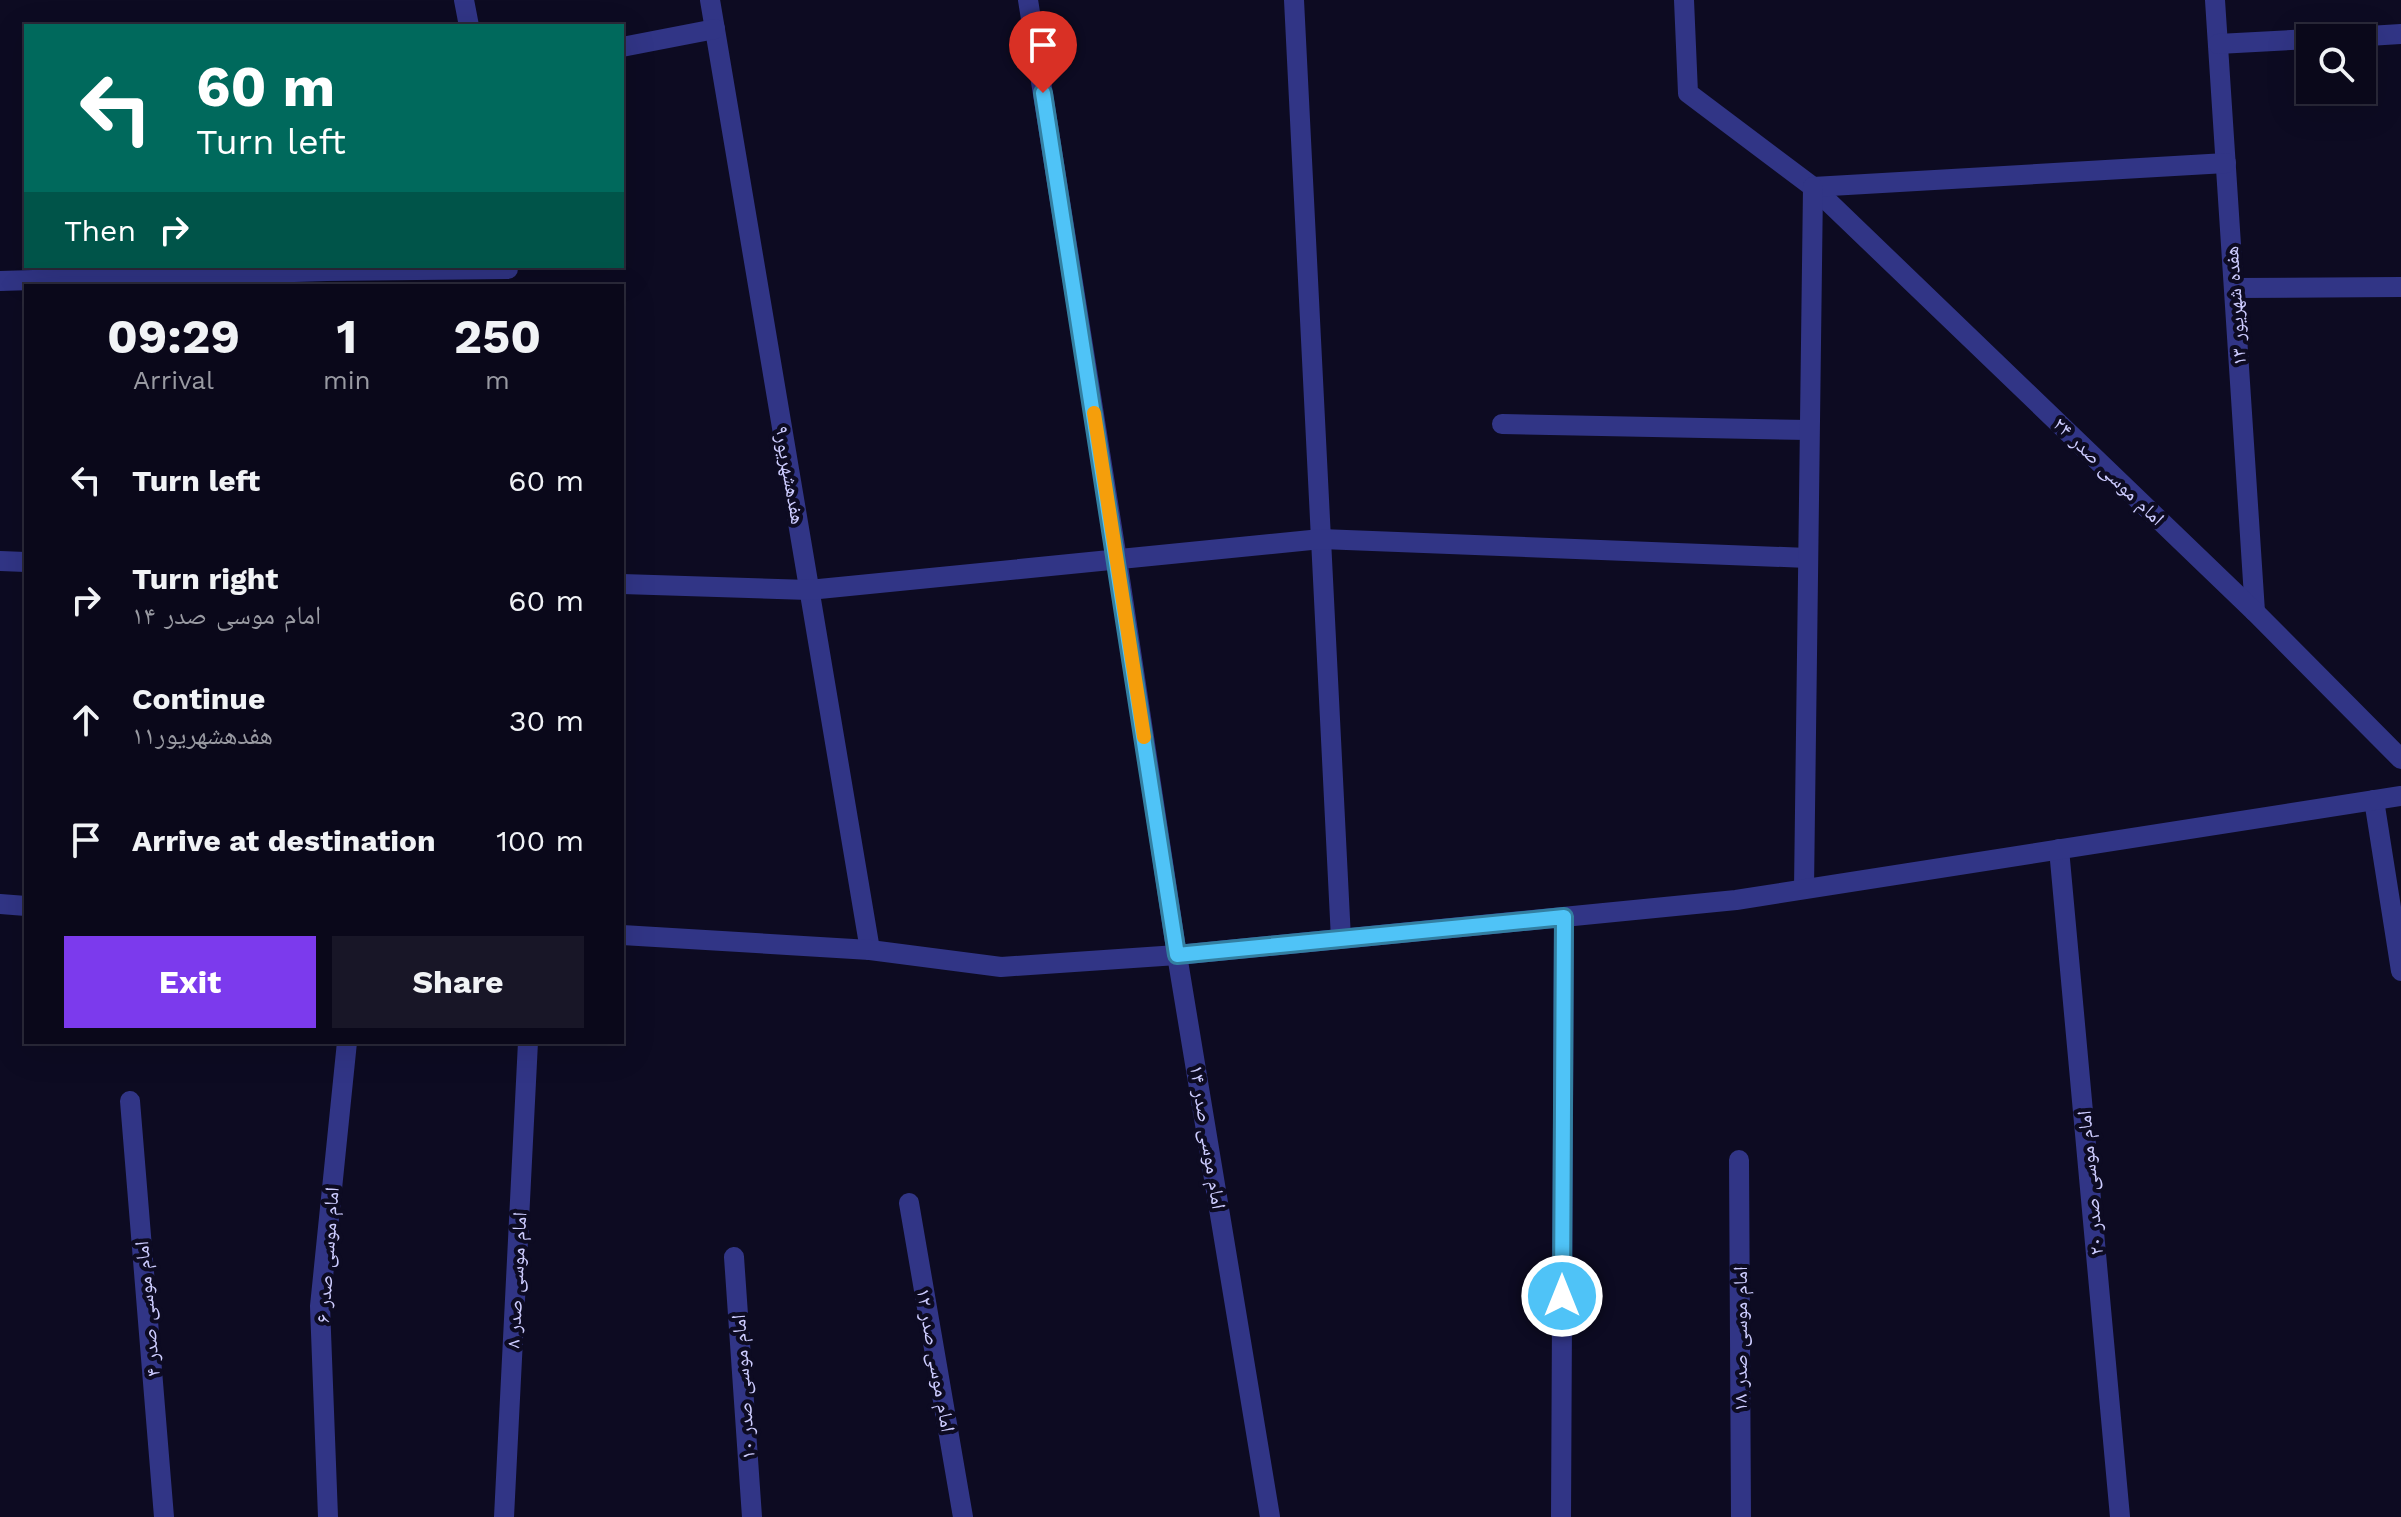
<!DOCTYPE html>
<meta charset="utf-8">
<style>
:root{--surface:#0a081a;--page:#181627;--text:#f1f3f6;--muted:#999aa2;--line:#2a2939;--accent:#7c3aed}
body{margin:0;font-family:"Work Sans","Noto Naskh Arabic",sans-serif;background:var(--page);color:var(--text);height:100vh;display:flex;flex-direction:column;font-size:30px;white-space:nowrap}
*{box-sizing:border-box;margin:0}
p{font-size:26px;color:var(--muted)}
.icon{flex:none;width:44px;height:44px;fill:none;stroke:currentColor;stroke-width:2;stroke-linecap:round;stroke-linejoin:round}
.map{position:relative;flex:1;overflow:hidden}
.drawer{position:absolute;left:24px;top:284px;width:600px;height:760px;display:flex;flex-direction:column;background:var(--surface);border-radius:0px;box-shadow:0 8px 32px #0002,0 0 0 2px var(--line)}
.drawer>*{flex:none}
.hud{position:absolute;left:24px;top:24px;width:600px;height:244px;border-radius:0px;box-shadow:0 8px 32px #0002,0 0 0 2px var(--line);background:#00695c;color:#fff;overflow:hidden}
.controls{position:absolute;left:2296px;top:24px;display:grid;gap:16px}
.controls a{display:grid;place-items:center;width:80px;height:80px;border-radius:0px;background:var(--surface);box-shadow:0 8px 32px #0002,0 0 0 2px var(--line);font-size:40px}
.pin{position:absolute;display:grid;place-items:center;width:68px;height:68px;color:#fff;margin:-82px -34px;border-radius:50% 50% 50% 0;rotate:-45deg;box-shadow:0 0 8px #0007}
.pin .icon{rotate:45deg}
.me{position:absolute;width:88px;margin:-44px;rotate:0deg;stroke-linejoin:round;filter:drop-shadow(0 0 6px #0008)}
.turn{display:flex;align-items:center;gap:28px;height:168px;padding:0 40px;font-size:36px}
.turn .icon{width:104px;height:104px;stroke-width:2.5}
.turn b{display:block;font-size:56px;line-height:68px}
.then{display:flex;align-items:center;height:76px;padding:0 40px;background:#0003;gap:16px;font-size:30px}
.eta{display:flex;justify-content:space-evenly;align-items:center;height:136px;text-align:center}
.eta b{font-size:48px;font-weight:700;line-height:56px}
.action{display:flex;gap:16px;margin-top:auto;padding:16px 40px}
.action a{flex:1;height:92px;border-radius:0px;background:var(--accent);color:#fff;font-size:32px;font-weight:700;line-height:92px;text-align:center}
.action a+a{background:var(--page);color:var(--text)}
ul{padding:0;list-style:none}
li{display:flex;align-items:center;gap:24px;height:120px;padding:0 40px}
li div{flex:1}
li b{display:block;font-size:30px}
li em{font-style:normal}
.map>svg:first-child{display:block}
</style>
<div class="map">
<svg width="2401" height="1517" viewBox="0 0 2401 1517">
<rect width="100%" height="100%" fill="#0d0b22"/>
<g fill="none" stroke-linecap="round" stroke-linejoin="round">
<g stroke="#313586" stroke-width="20">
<path d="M1684,0L1688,93L1813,187"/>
<path d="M0,904L26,906"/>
<path d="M1739,1160L1741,1517"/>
</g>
<g stroke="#313586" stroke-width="20">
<path d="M464,0L469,26"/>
<path d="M710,0L870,950"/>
<path d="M1028,0L1117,559L1177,955L1270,1517"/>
<path d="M1294,0L1341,939"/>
<path d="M2215,0L2255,612"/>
<path d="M2336,38L2401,34"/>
<path d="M2218,44L2310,39"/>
<path d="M622,47L715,29"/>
<path d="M1813,187L2255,612L2401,759"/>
<path d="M1813,187L2226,163"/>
<path d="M0,281L327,271L508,269V266"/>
<path d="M2234,288L2401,287"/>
<path d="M1502,424L1809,430"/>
<path d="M0,561L26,562"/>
<path d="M622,584L809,590L1321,539L1808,558"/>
<path d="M2374,800L2401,971"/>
<path d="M2059,849L2120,1517"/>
<path d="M1804,889L1813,187"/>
<path d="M622,935L870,950L1001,967L1177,955L1736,900L2401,796"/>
<path d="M130,1101L164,1517"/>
<path d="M909,1203L963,1517"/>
<path d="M734,1257L752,1517"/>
<path d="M328,1517L320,1306L347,1042"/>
<path d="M504,1517L528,1042"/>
<path d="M1561,1517L1564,917"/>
</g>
</g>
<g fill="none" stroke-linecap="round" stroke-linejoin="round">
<defs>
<path id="route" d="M1043,93L1177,955L1564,917L1562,1296"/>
</defs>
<use href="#route" stroke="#337fa1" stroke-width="20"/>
<use href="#route" stroke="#4fc3f7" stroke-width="14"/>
<path stroke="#f59e0b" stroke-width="14" d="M1094,413L1144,737"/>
</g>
<g text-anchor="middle" stroke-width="8" stroke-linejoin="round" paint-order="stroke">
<g font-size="20" fill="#cdccff" stroke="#0d0b22">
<text transform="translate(2235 306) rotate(-94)" y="7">هفده شهریور ۱۳</text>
<text transform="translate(2109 471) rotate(44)" y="7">امام موسی صدر ۲۴</text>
<text transform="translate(790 475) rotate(80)" y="7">هفدهشهریور۹</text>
<text transform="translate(1208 1137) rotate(81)" y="7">امام موسی صدر ۱۴</text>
<text transform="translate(2090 1183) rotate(-95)" y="7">امام موسی صدر ۲۰</text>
<text transform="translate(327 1255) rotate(-86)" y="7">امام موسی صدر ۶</text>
<text transform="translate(516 1280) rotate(-87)" y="7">امام موسی صدر ۸</text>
<text transform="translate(147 1309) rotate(-95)" y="7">امام موسی صدر ۴</text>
<text transform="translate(1740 1339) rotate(-90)" y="7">امام موسی صدر ۱۸</text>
<text transform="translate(936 1360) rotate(80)" y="7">امام موسی صدر ۱۲</text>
<text transform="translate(743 1387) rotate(-94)" y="7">امام موسی صدر ۱۰</text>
</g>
</g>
</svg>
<div class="controls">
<a><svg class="icon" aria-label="search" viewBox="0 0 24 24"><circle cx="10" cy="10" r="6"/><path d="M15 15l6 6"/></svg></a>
</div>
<div class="pin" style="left:1043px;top:93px;background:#d93025"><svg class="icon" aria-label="arrive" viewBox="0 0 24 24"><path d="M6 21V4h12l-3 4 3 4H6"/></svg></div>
<svg class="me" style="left:1562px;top:1296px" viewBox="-20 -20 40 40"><circle r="17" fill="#4fc3f7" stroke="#fff" stroke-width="3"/><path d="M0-11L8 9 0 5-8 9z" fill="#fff"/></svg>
<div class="hud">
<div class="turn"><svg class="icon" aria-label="left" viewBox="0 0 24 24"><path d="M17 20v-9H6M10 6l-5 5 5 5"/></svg><div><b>60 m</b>Turn left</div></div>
<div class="then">Then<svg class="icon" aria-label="right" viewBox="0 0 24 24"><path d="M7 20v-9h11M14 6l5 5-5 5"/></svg></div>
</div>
<section class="drawer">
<div class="eta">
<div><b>09:29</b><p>Arrival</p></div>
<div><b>1</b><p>min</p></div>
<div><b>250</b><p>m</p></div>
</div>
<ul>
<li><svg class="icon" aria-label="left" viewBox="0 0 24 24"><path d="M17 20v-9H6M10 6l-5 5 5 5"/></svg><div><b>Turn left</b></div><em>60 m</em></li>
<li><svg class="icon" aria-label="right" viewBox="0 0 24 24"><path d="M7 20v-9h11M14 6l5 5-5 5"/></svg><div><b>Turn right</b><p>امام موسی صدر ۱۴</p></div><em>60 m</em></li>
<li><svg class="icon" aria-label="ahead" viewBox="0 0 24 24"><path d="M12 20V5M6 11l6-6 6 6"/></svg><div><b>Continue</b><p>هفدهشهریور۱۱</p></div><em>30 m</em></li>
<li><svg class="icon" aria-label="arrive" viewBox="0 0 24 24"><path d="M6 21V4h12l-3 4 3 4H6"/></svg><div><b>Arrive at destination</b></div><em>100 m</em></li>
</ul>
<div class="action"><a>Exit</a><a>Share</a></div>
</section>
</div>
